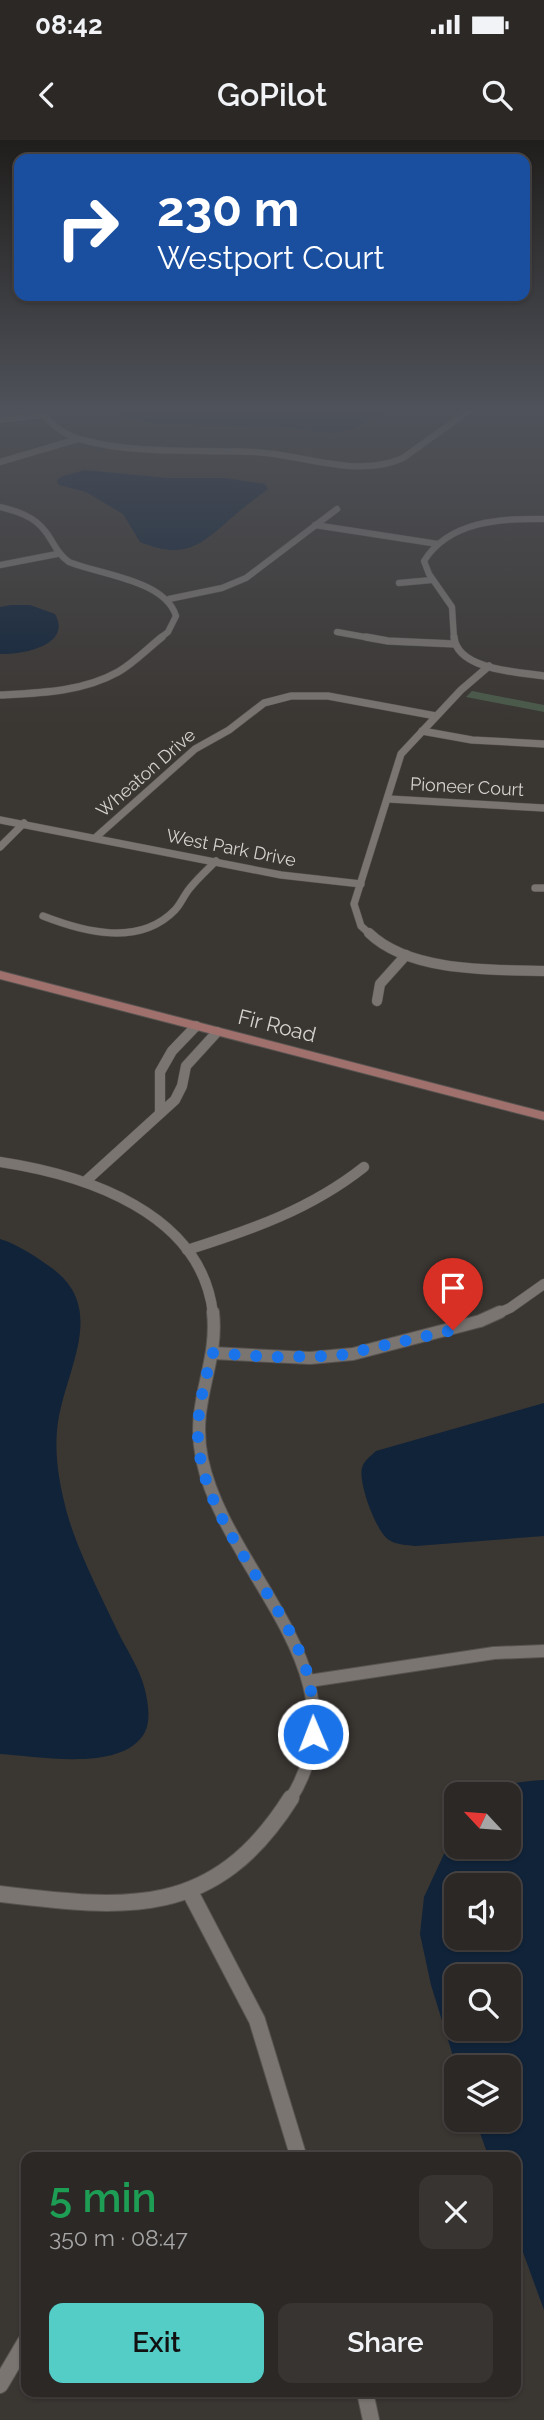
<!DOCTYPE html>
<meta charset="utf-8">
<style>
:root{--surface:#2c2826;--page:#383432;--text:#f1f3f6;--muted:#a6a6a7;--line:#484443;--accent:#54cdc7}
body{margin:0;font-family:Raleway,sans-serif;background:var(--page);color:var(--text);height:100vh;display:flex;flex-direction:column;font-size:26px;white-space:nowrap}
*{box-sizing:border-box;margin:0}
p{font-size:23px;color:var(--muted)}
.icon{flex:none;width:38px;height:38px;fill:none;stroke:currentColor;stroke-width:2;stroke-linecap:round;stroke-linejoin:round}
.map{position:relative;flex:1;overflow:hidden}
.side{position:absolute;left:21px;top:2012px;width:500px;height:245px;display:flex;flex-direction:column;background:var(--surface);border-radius:14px;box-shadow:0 2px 5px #0004,0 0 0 2px var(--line)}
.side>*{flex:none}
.banner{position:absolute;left:14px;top:14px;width:516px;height:147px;border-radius:14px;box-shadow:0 2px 5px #0004,0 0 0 2px var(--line);background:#1a4fa0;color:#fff;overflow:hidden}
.needle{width:46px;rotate:296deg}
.controls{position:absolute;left:444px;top:1642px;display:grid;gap:14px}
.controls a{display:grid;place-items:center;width:77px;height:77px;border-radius:14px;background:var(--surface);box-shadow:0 2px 5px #0004,0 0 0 2px var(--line);font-size:35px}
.pin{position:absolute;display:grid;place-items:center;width:60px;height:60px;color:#fff;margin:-72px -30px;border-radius:50% 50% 50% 0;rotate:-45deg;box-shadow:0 0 7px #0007}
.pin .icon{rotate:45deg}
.me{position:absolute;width:77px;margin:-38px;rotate:359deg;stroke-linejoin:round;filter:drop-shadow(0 0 5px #0008)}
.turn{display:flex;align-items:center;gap:24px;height:147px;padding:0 28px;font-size:32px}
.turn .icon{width:91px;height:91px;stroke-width:2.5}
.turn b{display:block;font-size:49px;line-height:60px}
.round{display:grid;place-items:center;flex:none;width:74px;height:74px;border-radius:14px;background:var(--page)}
.summary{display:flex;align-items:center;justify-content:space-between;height:119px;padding:0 28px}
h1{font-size:42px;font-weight:600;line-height:52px;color:#1e9e55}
.action{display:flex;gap:14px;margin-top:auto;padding:14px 28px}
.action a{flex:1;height:80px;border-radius:14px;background:var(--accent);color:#111;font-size:28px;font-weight:600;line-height:80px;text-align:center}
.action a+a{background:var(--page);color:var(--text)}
.status{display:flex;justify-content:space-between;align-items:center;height:49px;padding:0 35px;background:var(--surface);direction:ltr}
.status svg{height:19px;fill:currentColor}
header{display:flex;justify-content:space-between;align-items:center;height:91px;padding:0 28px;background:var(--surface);font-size:32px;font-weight:600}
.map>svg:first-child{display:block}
</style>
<div class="status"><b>08:42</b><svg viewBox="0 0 49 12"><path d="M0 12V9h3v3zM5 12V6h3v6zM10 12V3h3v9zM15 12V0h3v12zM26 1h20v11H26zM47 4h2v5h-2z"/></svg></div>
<header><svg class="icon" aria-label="back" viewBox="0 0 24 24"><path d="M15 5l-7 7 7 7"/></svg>GoPilot<svg class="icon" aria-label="search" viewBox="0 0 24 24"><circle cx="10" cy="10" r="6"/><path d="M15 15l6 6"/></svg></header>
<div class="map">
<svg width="544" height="2280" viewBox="0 0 544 2280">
<rect width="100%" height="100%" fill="#3a3632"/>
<path fill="#4a5a49" d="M472,551L544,565V572L466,557Z"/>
<g fill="#102339" fill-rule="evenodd">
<path d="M122,267H231L268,270L316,267H390L356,288L334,293L280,288L150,283L129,278L123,273Z"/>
<path d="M84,330L167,338H225L265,344L268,349C255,359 241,369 229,380C198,408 182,419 140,402L123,374L86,352L59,345L57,340L63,336Z"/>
<path d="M11,465H30L55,474C73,506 20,515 0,514V467Z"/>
<path d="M0,1099C16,1104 32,1114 46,1124C110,1165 67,1225 58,1282C54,1308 58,1336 64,1361C73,1403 102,1458 121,1498C128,1511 137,1526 142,1540C147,1555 152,1578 145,1592C123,1633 38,1616 0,1614Z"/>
<path d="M544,1263V1396L416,1406C407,1405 397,1405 389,1400C376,1392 358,1342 362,1328C364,1320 371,1316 376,1311Z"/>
<path d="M544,1640V2170L516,2093V2018H489L475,1979H509V1927H457V1929L431,1845L420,1794L424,1757L457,1686V1706H509V1654H488C503,1643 526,1641 544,1640ZM457,1745H509V1797H457ZM457,1836H509V1888H457Z"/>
</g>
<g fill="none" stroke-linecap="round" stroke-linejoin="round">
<defs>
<g id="street-far4">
<path d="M43,275C55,287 66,296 83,300C139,315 197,309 254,312C302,314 357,339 403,318L474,267"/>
<path d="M0,280L43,275"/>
<path d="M0,322L78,299"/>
<path d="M0,367C16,371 34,376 45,391C54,402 56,413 69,422C101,435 165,440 176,476L168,492L159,499"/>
<path d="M315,385L438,404"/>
<path d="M0,425L57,414"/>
<path d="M399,443L432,440"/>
<path d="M169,459L222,448L246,438L337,369"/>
<path d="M337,492L376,499"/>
<path d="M454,499L452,467L429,434L424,421C449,381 501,378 544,379"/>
</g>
<g id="street-far3">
<path d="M366,497L388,501L455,504"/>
<path d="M454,497C457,530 518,532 544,536"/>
<path d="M0,555C40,553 82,552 118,532C134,523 148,508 162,497"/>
<path d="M422,591L472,600L544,604"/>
<path d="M389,659L544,668"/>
<path d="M0,680L281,735L361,744"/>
<path d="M95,698L195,609L229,590L264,563L291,556H328L436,576"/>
<path d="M0,707L24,683"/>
<path d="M535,748H544"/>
<path d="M43,776C84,792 139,807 175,770C181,764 184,755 190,748C198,738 207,730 216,721"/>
<path d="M371,795L361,786L354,764L401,614L461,550L489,526"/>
</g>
<g id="street-far2">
<path d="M369,793C409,832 491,830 544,831"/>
<path d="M377,861L380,844L406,815"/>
<path d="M160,973V932L172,911L196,886"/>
<path d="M0,1022C86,1035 202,1073 213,1174"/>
<path d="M87,1040L175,960L182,946L186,926L217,892"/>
<path d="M187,1110C251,1090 311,1069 364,1027"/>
<path d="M496,1174L510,1168L544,1144"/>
</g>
<g id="street-far1">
<path d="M213,1172C219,1226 190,1261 202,1319C226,1435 370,1534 290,1660"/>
<path d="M212,1213L310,1218L353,1214L480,1181L500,1172"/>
<path d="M309,1541L494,1513L544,1511"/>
</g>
<g id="street">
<path d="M189,1750L257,1880L299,2018"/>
<path d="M0,1754C126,1769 214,1780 291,1658"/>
<path d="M0,2245L26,2201"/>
<path d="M365,2252L371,2280"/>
</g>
<path id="secondary" d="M0,831L544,972V980L0,839Z"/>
</defs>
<use href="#street-far4" stroke="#575350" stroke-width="7"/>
<use href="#street-far3" stroke="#575350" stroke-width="8"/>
<use href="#street-far2" stroke="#575350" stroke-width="11"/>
<use href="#street-far1" stroke="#575350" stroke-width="14"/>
<use href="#street" stroke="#575350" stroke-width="18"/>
<use href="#secondary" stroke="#575350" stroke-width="2"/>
<use href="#street-far4" stroke="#7a7571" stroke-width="6"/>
<use href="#street-far3" stroke="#7a7571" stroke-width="7"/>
<use href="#street-far2" stroke="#7a7571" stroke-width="10"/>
<use href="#street-far1" stroke="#7a7571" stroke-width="12"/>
<use href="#street" stroke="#7a7571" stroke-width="16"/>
<use href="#secondary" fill="#9f706c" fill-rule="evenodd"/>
</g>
<linearGradient id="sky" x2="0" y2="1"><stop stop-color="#201e1c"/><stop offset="0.46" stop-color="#4f525a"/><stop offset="1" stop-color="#4f525a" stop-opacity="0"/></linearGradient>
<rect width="544" height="586" fill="url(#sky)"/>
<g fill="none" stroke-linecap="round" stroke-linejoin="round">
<path stroke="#1a73e8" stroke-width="12" stroke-dasharray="0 21.6" d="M313,1594C314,1569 312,1545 303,1520C274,1447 202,1379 198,1298C197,1268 205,1242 212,1213L273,1217L337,1216L453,1190"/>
</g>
<g text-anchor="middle" stroke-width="6" stroke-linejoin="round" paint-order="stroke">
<g font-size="18" fill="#d4d2cf" stroke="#3a3632">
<text transform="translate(146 633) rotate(-41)" y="6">Wheaton Drive</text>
<text transform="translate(467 647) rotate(3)" y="6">Pioneer Court</text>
<text transform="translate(231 708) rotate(11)" y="6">West Park Drive</text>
</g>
<g font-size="21" fill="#d4d2cf" stroke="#3a3632">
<text transform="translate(277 886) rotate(14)" y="7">Fir Road</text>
</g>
</g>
</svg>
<div class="controls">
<a><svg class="needle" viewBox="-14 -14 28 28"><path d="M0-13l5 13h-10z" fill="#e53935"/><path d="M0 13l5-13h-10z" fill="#a6a6a7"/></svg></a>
<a><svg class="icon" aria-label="sound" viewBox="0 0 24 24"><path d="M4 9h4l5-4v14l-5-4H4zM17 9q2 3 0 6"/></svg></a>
<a><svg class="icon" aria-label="search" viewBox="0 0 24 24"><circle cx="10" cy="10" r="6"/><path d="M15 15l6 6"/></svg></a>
<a><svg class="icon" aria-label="layers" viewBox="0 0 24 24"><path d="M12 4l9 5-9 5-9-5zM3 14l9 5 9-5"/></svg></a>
</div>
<div class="pin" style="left:453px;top:1190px;background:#d93025"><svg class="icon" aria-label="arrive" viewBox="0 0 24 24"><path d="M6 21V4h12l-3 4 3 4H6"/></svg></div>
<svg class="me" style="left:313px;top:1594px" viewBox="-20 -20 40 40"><circle r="17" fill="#1a73e8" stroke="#fff" stroke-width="3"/><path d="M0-11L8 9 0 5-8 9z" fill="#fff"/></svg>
<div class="banner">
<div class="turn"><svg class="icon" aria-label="right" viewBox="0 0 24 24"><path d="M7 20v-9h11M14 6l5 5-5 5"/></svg><div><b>230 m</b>Westport Court</div></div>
</div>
<section class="side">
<div class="summary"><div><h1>5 min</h1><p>350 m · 08:47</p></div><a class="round"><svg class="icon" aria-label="close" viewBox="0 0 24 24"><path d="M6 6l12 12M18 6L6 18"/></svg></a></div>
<div class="action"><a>Exit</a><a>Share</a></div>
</section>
</div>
